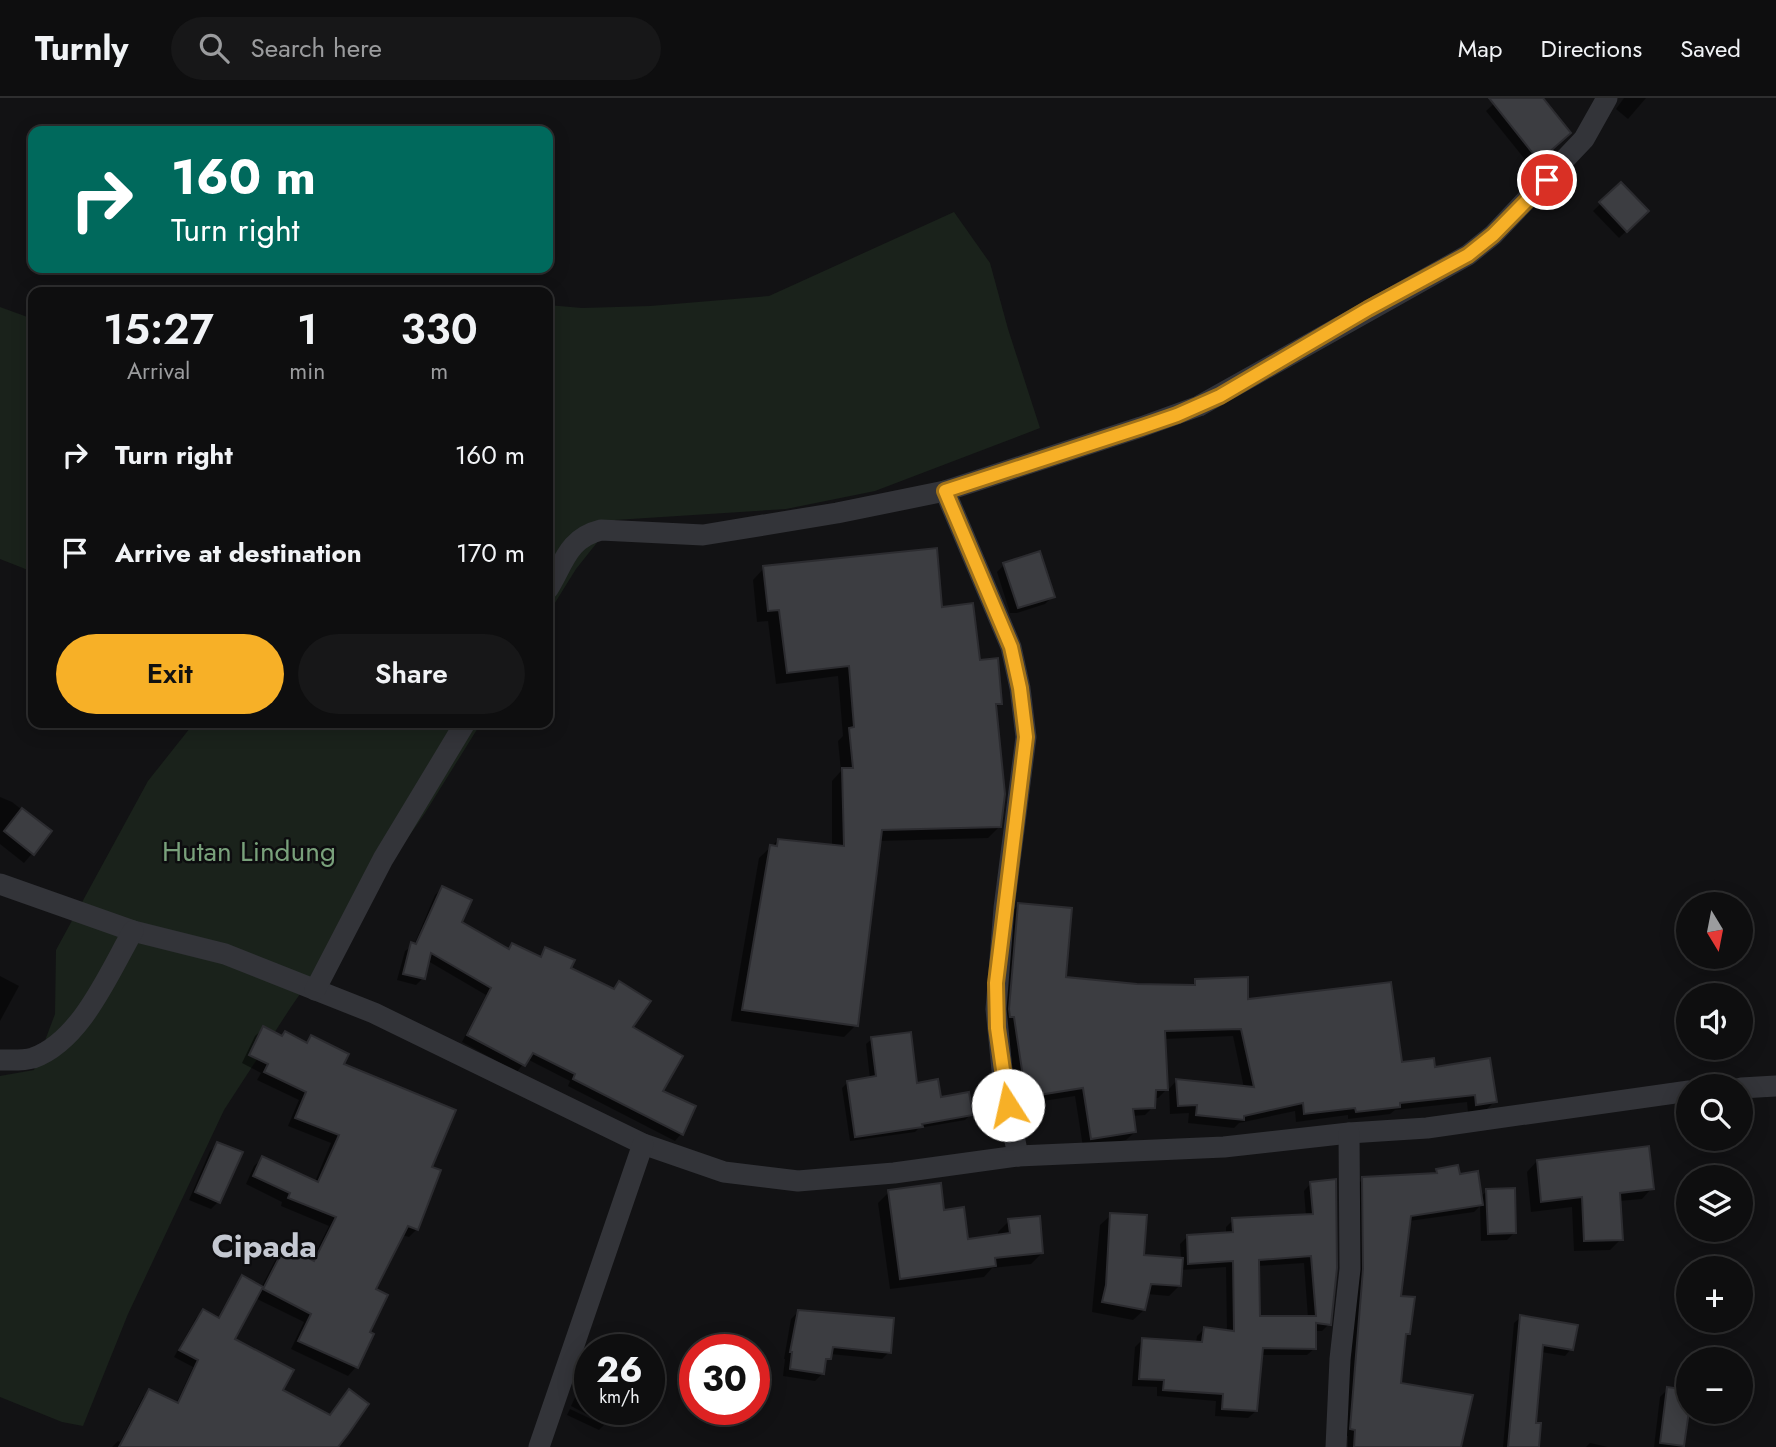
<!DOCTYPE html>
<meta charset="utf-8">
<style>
:root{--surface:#0e0e0f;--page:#171718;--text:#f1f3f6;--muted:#9b9c9e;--line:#2e2e2f;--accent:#f7b027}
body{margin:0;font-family:Jost,sans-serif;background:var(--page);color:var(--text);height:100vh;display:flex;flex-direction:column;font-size:26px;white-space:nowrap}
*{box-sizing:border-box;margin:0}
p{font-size:23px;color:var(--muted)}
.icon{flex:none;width:38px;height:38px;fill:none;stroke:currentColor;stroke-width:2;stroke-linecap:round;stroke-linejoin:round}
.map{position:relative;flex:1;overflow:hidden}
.side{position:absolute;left:28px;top:189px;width:525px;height:441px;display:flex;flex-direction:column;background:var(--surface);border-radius:14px;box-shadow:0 4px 18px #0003,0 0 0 2px var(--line)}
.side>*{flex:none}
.hud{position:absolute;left:28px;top:28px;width:525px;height:147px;border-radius:14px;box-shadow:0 4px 18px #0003,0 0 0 2px var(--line);background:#00695c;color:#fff;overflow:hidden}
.needle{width:46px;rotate:170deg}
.fabs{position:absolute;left:1676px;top:794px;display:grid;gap:14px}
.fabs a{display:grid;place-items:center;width:77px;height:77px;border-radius:50%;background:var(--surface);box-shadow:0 4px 18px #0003,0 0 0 2px var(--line);font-size:35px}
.speed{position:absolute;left:574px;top:1236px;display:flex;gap:14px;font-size:35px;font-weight:700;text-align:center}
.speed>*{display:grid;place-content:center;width:91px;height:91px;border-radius:50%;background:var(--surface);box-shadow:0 4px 18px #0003,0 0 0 2px var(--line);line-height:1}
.speed small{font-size:18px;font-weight:400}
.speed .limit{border:10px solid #d22;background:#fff;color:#111}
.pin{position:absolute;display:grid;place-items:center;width:60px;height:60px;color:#fff;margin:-30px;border:4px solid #fff;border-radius:50%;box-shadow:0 2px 7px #0007}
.me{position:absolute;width:77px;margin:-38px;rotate:350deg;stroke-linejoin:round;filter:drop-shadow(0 0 5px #0008)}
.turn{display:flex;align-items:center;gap:24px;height:147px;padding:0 28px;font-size:32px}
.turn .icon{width:91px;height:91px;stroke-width:2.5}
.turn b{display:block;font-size:49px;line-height:60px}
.eta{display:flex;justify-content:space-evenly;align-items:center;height:119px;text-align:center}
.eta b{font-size:42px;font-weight:600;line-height:49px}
.action{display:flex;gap:14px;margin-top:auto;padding:14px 28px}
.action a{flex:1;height:80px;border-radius:42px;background:var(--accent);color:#111;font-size:28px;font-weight:600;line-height:80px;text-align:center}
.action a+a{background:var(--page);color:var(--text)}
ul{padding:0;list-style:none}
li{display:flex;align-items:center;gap:21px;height:98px;padding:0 28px}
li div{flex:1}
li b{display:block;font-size:26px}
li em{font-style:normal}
header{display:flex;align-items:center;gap:42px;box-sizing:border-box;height:98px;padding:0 35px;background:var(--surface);border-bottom:2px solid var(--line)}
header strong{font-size:33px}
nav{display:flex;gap:38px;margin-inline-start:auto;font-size:24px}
.search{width:490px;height:63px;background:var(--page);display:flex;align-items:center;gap:18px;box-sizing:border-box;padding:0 24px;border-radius:38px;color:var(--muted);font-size:26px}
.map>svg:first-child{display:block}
</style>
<header>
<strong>Turnly</strong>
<div class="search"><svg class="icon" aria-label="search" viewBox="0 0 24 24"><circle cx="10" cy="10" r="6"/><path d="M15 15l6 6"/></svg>Search here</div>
<nav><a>Map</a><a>Directions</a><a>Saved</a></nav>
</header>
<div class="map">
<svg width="1776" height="1349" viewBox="0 0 1776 1349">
<rect width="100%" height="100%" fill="#121214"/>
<g fill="#1a221b">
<path d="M954,114L990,165L1008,231L1040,330L875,393L786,411L615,422L576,471L548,516V207L582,210L650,208L769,198Z"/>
<path d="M0,209L33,221V474L0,461Z"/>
<path d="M194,625H481L425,715L291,909L224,1012L128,1216L83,1328L62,1324L0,1299V978L34,972L55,916L56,852L148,683Z"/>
</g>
<g fill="#0007" fill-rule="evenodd">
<path d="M1500,0H1541L1562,42L1531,69L1486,13Z"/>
<path d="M1624,0H1646L1628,21L1616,11Z"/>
<path d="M1621,86L1647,113L1619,140L1593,113Z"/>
<path d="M1004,467L1053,498L1045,506L1017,515H1010L997,474Z"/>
<path d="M764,470L940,510L979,564L1000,605L995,611L999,729L988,740L879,743L856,927L844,939L731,923L759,760L778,742L832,749V683L841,673L838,643L843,638L838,578L776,586L768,523L757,524L753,482Z"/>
<path d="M0,699L12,704L50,734L24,765L0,746Z"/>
<path d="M442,790L460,825L507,852L512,847L538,860L546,851L569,871L612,893L619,885L631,930L681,1036L675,1043L568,988L570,983L527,961L517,974L462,944L486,897L428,863L423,880L416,887L397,882L405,853L414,847L435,797Z"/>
<path d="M1018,807L1064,881L1137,888L1190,889L1196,883L1401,966L1433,971L1495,1003L1487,1011L1468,1015L1467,1004L1395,1012L1390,1016L1348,1021V1017L1296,1024L1295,1013L1239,1025L1234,1030L1188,1025L1189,1015L1170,1016L1169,991L1177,982L1244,990L1233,938L1164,941L1167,991L1158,1000H1154L1153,1009L1145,1017L1132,1018L1135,1034L1126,1042L1083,1049L1075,998L1018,1007L1006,927L1010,816Z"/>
<path d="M0,878L19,888L0,923Z"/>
<path d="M264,930L281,939L305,946L312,939L341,967L430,1069L417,1131L409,1139L402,1137L374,1192L368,1235L372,1237L356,1269L348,1278L291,1251L304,1224L255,1200L232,1241L281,1293L328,1349H112L118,1343L120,1344L143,1299L150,1293L176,1306L193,1269L174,1259L196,1220L203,1213L217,1221L236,1186L242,1180L261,1190L277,1159L285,1150L311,1164L329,1128L281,1108L282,1104L246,1086L254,1068L263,1060L315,1084L331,1045L288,1028L299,1002L257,982L261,975L242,965L255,938Z"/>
<path d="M872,941L916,987L971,1016L965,1022L919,1030L915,1034L850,1043L842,990L848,984L870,981L866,946Z"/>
<path d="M218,1046V1104L211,1111L189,1102L210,1053Z"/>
<path d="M1537,1063L1652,1090L1642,1101L1619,1103L1621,1141L1610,1152L1574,1153L1572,1109L1531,1114L1527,1074Z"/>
<path d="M1437,1072L1458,1078L1480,1099L1487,1093L1515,1134L1507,1142L1481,1143L1480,1108L1474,1114L1409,1123L1399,1199L1409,1235L1404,1240L1399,1286L1460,1349H1348V1338H1344L1353,1237L1356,1088L1363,1081L1432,1077Z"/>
<path d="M1311,1085L1329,1226L1322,1233H1315V1250L1307,1257H1261L1256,1313L1248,1320L1215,1318L1216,1303L1157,1298V1289L1132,1288L1135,1249L1142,1242L1196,1245L1197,1238L1204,1231L1227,1234L1226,1169L1181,1172L1180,1187L1169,1198L1147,1196L1144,1212L1133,1222L1092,1214L1100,1127L1111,1117L1142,1159L1181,1161L1180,1146L1187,1139L1226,1136V1129L1233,1122L1306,1118L1304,1093ZM1304,1165L1308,1220H1258L1257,1168Z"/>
<path d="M889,1094L943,1114L966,1143L998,1139V1134L1009,1123L1042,1155L1031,1166L992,1170L984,1179L890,1191L878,1105Z"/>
<path d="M798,1214L889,1254L882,1261L830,1256L824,1266L822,1276L815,1283L783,1278L785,1261H784L791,1221Z"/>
<path d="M1521,1219L1571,1251L1565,1258L1541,1254L1535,1326L1537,1349H1503L1514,1225Z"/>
<path d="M589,1270L590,1311H612L605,1326L571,1308Z"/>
<path d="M649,1283L658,1286L650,1310L643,1317L626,1311H649Z"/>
<path d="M1668,1291L1689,1300L1682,1349H1654L1660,1299Z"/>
<path d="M570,1311L604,1327L599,1332L567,1317Z"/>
<path d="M1590,1345L1608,1349H1586Z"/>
</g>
<g fill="#3c3d41" stroke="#2c2c30" stroke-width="2" fill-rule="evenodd">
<path d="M1489,0H1543L1571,35L1539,63Z"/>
<path d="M1621,84L1649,113L1627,134L1599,104Z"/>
<path d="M937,450L942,509L973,505L980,562L998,560L1002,606H996L1005,696L1001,729L882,732L858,928L742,912L770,747L777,748L778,741L844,748L842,670H853L849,630L854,629L849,568L787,575L779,512L768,513L763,468Z"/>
<path d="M1040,453L1055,499L1018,510L1003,465Z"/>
<path d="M22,710L52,733L34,757L4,733Z"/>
<path d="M442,788L472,802L462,824L509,851L512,845L541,859L545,849L575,862L571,870L614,891L619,883L651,903L633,929L683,958L663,993L696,1008L683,1037L573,981L575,976L533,955L525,968L467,937L491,890L431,855L425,881L403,876L411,844L416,846Z"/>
<path d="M1018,805L1072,810L1066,879L1137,886L1195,887V881L1248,879V901L1391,884L1402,964L1434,960L1435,969L1490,960L1497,1004L1476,1007L1475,997L1400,1005V1009L1356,1014L1355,1010L1304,1016L1303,1005L1244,1018V1022L1196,1017L1197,1007L1178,1008L1176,981L1254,989L1241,931L1165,933L1168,992H1156L1155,1010L1133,1011L1136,1034L1091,1041L1083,990L1026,999L1014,919H1010L1009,911Z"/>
<path d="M263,928L282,938L285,933L307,945L311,937L349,956L344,966L456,1012L432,1069L441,1072L418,1132L408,1128L376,1191L388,1197L370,1234L374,1236L358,1270L298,1243L311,1216L263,1191L285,1148L314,1163L336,1119L288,1100L290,1095L253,1078L262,1058L318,1084L339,1037L295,1020L306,994L264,974L268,966L249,957Z"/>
<path d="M911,934L917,985L938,981L941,999L969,994L973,1017L922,1026L923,1029L855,1039L847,983L876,978L871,939Z"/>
<path d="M217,1044L243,1054L220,1105L195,1094Z"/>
<path d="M1649,1048L1654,1091L1620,1095L1623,1142L1584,1143L1582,1099L1541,1104L1537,1062Z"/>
<path d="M1458,1067L1460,1076L1478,1073L1483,1107L1411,1118L1401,1198L1415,1199L1410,1236H1406L1401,1285L1473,1297L1461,1349H1354L1355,1332L1350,1331L1363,1171L1362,1079L1437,1075L1436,1071Z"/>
<path d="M1336,1081L1337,1170L1331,1227L1316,1225V1251L1263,1250L1257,1313L1222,1311L1223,1296L1163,1292L1164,1282L1139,1281L1142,1240L1202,1244L1204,1229L1234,1233L1233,1163L1188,1166L1187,1137L1233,1134L1232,1120L1313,1116L1310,1084ZM1311,1158L1316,1218H1260L1259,1162Z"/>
<path d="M941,1085L944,1112L964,1109L968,1141L1010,1135L1008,1121L1040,1118L1043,1155L995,1160L996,1168L900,1181L888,1092Z"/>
<path d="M1515,1090L1516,1135L1488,1136L1486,1091Z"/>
<path d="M1110,1115L1147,1117L1144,1157L1183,1160L1181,1188L1151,1186L1145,1212L1102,1204L1106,1187Z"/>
<path d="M242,1177L263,1189L235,1241L294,1272L283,1292L330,1317L349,1291L369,1306L349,1335L338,1349H119L149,1291L178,1305L198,1262L179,1252L203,1211L219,1220Z"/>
<path d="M798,1212L894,1220L891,1255L833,1249L831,1261H826L824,1276L790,1271L792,1254H790Z"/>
<path d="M1520,1217L1578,1227L1573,1252L1543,1247L1536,1325H1541L1539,1349H1508Z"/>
<path d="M1667,1289L1689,1292V1313L1684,1348L1660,1345Z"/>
</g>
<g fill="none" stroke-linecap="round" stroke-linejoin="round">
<g stroke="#333439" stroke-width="21">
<path d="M945,393L1011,549L1020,590L1026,639L1004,810L996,911L1003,982L1018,1058"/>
<path d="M548,491C564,465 568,440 601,432L703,437L837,415L945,393L1141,329L1199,308L1468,157L1493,137L1584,41L1607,0"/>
<path d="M0,786L133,833L225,856L374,915L643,1046L724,1074L798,1083L894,1075L1018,1058L1224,1049L1349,1035L1427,1030L1689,993"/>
<path d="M315,892L383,761L465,625"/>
<path d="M0,962C10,962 23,963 33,960C81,943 109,875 133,833"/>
<path d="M1741,990L1776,988"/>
<path d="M539,1349L643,1046"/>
<path d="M1336,1349L1340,1261L1350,1171L1349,1035"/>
</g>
</g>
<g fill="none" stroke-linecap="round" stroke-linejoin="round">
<defs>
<path id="route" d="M1008,1007L997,930L996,885L1026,639L1020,590L1011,549L945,393L1142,329L1177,317L1220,298L1368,211L1468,157L1493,137L1547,82"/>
</defs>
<use href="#route" stroke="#a17219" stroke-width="18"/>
<use href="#route" stroke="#f7b027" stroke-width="12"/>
</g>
<g text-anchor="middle" stroke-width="5" stroke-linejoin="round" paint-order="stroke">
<g font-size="28" fill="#79a17b" stroke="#0d0d0f">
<text x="249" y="763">Hutan Lindung</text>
</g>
<g font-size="32" font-weight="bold" fill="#c4c8d1" stroke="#0d0d0f">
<text x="264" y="1159">Cipada</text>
</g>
</g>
</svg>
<div class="fabs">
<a><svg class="needle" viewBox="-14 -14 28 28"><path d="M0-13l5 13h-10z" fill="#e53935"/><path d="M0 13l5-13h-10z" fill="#9b9c9e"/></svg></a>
<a><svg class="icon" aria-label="sound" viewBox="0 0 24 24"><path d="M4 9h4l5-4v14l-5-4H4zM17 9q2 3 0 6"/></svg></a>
<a><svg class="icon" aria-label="search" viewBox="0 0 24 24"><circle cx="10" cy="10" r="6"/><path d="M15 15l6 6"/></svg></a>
<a><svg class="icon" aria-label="layers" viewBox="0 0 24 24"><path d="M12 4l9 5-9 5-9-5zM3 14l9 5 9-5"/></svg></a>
<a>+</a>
<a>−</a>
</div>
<div class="speed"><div>26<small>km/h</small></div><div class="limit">30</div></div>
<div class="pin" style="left:1547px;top:82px;background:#d93025"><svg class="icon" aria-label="arrive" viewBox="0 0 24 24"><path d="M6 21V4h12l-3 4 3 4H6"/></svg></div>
<svg class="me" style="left:1008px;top:1007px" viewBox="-20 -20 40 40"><circle r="19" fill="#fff"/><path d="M0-13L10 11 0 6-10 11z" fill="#f7b027"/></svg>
<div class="hud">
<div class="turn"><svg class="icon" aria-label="right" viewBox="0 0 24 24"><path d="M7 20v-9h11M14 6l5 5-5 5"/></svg><div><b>160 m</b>Turn right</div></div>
</div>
<section class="side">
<div class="eta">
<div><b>15:27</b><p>Arrival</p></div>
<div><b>1</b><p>min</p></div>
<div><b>330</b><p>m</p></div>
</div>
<ul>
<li><svg class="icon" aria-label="right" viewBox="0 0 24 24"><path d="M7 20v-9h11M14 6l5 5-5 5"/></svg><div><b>Turn right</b></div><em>160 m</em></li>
<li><svg class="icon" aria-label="arrive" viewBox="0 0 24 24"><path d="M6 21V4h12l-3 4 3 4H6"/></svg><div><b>Arrive at destination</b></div><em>170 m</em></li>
</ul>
<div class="action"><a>Exit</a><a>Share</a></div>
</section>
</div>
